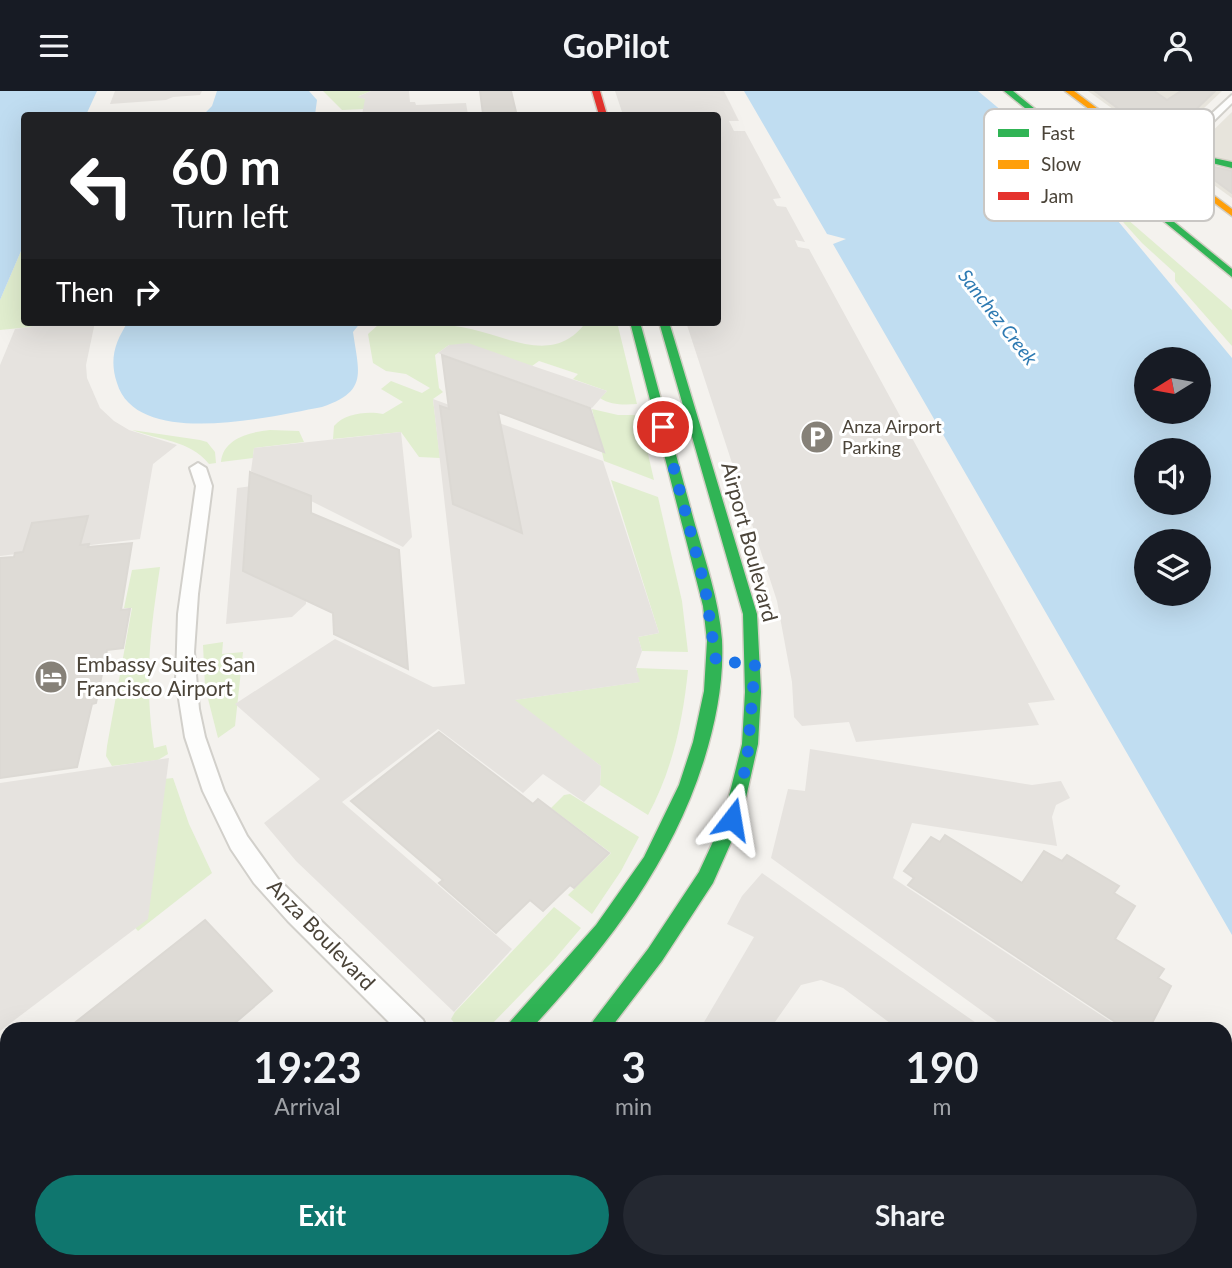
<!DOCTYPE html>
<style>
:root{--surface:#171b24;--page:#242831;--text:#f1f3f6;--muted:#9ea1a6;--accent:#0f766e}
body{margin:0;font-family:Lato,sans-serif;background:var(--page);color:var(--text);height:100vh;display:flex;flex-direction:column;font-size:26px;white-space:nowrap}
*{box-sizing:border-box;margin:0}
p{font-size:23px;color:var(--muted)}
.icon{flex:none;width:38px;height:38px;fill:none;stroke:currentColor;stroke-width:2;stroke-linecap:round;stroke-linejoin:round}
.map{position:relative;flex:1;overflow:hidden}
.drawer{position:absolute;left:0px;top:931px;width:1232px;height:247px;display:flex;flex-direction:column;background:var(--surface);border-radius:21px 21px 0 0;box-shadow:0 7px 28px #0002}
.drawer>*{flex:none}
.banner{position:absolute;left:21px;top:21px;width:700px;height:214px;border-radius:7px;box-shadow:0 7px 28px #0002;background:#202124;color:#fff;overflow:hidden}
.needle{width:46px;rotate:259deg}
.tools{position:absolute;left:1134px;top:256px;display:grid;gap:14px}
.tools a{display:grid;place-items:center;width:77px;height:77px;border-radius:50%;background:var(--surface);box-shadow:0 7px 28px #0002;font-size:35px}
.pin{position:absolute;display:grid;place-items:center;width:60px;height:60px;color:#fff;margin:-30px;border:4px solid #fff;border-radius:50%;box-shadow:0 2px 7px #0007}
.me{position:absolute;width:77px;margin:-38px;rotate:14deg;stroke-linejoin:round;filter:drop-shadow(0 0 5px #0008)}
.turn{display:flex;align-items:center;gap:24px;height:147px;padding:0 35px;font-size:32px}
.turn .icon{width:91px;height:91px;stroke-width:2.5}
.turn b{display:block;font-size:49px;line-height:60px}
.then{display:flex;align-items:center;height:66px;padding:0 35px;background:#0003;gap:14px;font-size:26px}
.eta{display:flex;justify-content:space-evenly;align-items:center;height:119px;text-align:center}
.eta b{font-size:42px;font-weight:700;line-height:49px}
.button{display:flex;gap:14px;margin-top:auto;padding:14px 35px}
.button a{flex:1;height:80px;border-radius:42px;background:var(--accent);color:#fff;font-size:28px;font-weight:700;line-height:80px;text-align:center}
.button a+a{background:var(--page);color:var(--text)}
header{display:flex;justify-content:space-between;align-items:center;height:91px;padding:0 35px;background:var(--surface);font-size:32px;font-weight:700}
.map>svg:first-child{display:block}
</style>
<header><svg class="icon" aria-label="menu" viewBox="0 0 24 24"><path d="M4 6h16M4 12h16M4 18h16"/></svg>GoPilot<svg class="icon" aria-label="person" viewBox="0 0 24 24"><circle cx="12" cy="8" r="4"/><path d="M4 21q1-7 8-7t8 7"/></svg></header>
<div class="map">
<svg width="1232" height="1177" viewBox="0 0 1232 1177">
<rect width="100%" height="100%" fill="#f4f2ee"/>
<g fill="#e7e4dc">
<path d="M1088,0H1222L1164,55Z"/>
<path d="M1232,21V70L1191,61Z"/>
<path d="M1178,68L1232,78V107Z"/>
</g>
<g fill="#e1eecf">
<path d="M323,0H371L359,5L365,8V18L342,19Z"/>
<path d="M1097,102L1232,219V255L1175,190V182L1142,152Z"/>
<path d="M24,153V231H81L0,239V209Z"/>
<path d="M390,231C417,231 445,232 471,238C511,247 555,274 586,231H617L637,313C624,314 610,314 600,307L607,300L573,288L578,283L539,270L532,275L449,254L435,264L439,297L443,301L433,308L440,367L419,366L401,341L333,348L334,335C345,322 368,320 383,323L403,311L381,298L391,290L422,302L430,297L406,283L386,280L373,272L368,243L378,234Z"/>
<path d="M592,318L618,324H639L654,389L604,370Z"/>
<path d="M132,339L200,349L207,351L215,361L216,372L209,373C190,349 158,349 132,339Z"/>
<path d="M270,339L299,340L304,351L254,357L253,367L221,371C223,347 251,341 270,339Z"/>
<path d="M611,389L658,406L682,510L688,561L642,560L638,546L659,542Z"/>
<path d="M160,476C150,542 144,590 154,657L166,654L168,663L158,669L112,675L106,665L107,655L132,517H124L132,479Z"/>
<path d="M223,551L222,563L243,561L235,635L218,647L205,596L203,554Z"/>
<path d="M636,577L688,579C683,630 672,680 648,724L600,694L601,675L514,612V609L639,591Z"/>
<path d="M173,687L189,733L212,782L138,840L123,823L145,690Z"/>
<path d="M570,703L639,746L621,780L592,823L568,804L611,762L551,717L564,704Z"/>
<path d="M554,816L581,837L553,870L491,934L487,932L468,936L463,932L458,936L451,928L455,921Z"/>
</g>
<g fill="#e6e3df">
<path d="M115,0H202L200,4L173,6L166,9L110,13Z"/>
<path d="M371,0H409L410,11H415L416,14L466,12L468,24H362L365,8L357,6Z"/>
<path d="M615,0H724L739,30H729L734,40H745L781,107L773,108L777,115L786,116L805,151L795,149L798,156L809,158L1055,609L1028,612L1039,634L856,651L849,631L802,635L794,626L792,591L777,510L686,231H718V24H623Z"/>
<path d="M38,231H95L86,274L87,287L100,317L114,330L129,339L177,354L153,373L140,448L0,465V274L15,238L31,236Z"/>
<path d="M468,252L533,275L607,300L592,317L438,262L449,254Z"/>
<path d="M433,308L603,370L659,542L638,546L642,560L636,577L640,591L515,609L601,675L600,694L584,711L543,683L523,702L438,638L342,711L512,858L454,921L296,770L264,732L320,688L235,613L335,548L433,596L465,593Z"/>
<path d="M401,341L412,446L403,456L251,380L254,357Z"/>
<path d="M266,393L305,408L306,513L292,526L226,533L237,397Z"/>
<path d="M810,658L1032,694L1061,690L1070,707L1056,714L1052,726L1057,755L912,732L893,787L1122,938H1007L771,767L788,698L805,700Z"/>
<path d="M169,667L148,828L0,940V692Z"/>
<path d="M762,782L907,884L985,938H898L843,897L821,889L801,894L770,938H700L754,846L727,833L742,805Z"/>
<path d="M1225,988L1232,992V1065L1229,1063L1225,1073Z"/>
<path d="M807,1171H920L927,1177H814Z"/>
</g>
<g fill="#c0ddf1" fill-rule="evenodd">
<path d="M0,0H97L86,24H24V153L0,209Z"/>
<path d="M217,0H309L317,9L315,24H203L212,15Z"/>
<path d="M744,0H978L1083,88L1232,267V844L833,153L846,148L827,143ZM1146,268H1199V320H1146ZM1146,359H1199V411H1146ZM1146,450H1199V502H1146Z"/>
<path d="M128,231H361L353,241C359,283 368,300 322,316C273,325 137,359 117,292C109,268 115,251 128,231Z"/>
</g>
<g fill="#dedbd6" stroke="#dcd9d4" stroke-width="2">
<path d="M480,0H511L516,21L483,23Z"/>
<path d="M1095,0H1154L1167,9L1181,0H1215L1184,30L1193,36L1181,47L1158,48Z"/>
<path d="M1214,76L1232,80V102L1209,85Z"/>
<path d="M442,264L590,317L604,361L498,321L522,442L453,413L440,315L449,318Z"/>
<path d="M250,381L311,405V422L399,459L408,578L334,543L333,522L243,480Z"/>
<path d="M88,425L80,454L89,453L88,456L132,452L121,519L130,518L123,557L107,559L96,612L92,613L77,676L0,687V467L14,466L15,462L23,461L32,432Z"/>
<path d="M439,641L533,713L538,708L609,762L574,797L570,794L543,820L530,809L496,842L439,792L443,789L351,710Z"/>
<path d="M945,744L1022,792L1044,760L1062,770L1067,764L1119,795L1114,802L1135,815L1115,848L1164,878L1158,887L1171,895L1149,938H1126L908,794L914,787L904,780L931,746L940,751Z"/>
<path d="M205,829L272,900L228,938H67Z"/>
</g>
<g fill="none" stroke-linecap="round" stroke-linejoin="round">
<defs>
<g id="street">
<path d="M1232,4V12L1180,63H1172V59Z"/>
<path d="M198,372L206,377L212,395L198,503L194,561L199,618L205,646L224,700L247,745L278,788L423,929L427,938H396L288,830L254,792L231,758L203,700L185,646L176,589L178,523L196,395L190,377Z"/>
</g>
<g id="fast">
<path d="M1004,0H1013L1232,178V186Z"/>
<path d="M1176,59L1232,71V77L1176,63L1153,65L1149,63Z"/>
<path d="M630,231H640C658,297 676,364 694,430C705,469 719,509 722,549C724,590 716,630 704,669C671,774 605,858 531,938H507L510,931L596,834L644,766L679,694L693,651L704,600L707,550L703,515Z"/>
<path d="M659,231H669L757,523L761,601L758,653L741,729L713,792L662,870L610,938H587L648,858L699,781L723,729L742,653L745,601L743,523Z"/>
<path d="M283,1171H309L307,1177H280Z"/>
<path d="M718,1171H744L747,1177H720Z"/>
</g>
<g id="slow">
<path d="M1065,0H1074L1232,118V125Z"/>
<path d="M379,1171H406L404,1177H376Z"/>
<path d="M623,1171H650L653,1177H625Z"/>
</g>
<path id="jam" d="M592,0H600L607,24H599Z"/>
</defs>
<use href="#street" stroke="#d2d0cb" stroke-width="4"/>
<use href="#fast" stroke="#d3cfc5" stroke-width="3"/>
<use href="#slow" stroke="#d3cfc5" stroke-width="3"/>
<use href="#jam" stroke="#d3cfc5" stroke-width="3"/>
<use href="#street" fill="#fdfdfc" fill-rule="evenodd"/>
<use href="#fast" fill="#30b455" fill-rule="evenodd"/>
<use href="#slow" fill="#ff9f0a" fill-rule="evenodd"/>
<use href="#jam" fill="#e5322d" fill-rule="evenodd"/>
</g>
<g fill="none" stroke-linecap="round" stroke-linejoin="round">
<path stroke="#1a73e8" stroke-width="12" stroke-dasharray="0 21.6" d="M663,336L705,496L716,570L755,573L747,671L732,728"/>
</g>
<defs>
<symbol id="parking-disc" viewBox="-11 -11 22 22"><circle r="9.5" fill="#868178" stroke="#fff"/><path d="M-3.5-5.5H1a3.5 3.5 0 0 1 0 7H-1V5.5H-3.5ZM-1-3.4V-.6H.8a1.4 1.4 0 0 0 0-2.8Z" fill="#fff"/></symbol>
<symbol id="hotel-disc" viewBox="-11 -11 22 22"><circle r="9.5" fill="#868178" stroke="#fff"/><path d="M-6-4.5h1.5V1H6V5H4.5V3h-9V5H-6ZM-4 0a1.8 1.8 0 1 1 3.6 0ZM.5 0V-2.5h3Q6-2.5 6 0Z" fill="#fff"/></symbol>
</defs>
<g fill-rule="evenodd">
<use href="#parking-disc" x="798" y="327" width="38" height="38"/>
<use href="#hotel-disc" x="32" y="567" width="38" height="38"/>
</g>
<g text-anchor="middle" stroke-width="6" stroke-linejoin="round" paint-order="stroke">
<g font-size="18" fill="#4b4439" stroke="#fff" text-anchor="start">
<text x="842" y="342">Anza Airport<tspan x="842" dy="21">Parking</tspan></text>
</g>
<g font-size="19" font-style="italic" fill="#2e7ab2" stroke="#fff">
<text transform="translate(998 226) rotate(52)" y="7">Sanchez Creek</text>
</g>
<g font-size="21" fill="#4b4439" stroke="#fff">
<text transform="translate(749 451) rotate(75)" y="7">Airport Boulevard</text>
<text transform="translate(321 844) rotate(46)" y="7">Anza Boulevard</text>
</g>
<g font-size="21" fill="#4b4439" stroke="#fff" text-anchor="start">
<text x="76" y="581">Embassy Suites San<tspan x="76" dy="24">Francisco Airport</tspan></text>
</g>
</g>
<rect x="984" y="18" width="230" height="112" rx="10" fill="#fff" stroke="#c9c7c4" stroke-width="2"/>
<rect x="998" y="38" width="31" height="8" fill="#30b455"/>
<rect x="998" y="69" width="31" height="9" fill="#ff9f0a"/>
<rect x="998" y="101" width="31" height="8" fill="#e5322d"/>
<g font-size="19" fill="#4b4439">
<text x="1041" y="49">Fast</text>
<text x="1041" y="80">Slow</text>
<text x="1041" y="112">Jam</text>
</g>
</svg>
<div class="tools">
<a><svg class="needle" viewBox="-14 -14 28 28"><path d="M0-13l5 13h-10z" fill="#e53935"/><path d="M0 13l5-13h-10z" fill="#9ea1a6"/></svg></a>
<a><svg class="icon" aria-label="sound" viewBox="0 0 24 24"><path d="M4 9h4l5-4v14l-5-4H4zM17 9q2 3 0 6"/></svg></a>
<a><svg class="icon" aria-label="layers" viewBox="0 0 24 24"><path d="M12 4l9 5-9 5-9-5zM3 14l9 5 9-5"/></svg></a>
</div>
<div class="pin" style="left:663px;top:336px;background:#d93025"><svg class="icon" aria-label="arrive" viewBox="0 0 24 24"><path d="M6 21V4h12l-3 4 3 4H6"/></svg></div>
<svg class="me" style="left:732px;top:728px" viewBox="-20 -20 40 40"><path d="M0-17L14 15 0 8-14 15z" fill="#1a73e8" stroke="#fff" stroke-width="4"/></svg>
<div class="banner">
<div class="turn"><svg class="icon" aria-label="left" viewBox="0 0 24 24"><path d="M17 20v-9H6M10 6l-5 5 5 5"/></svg><div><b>60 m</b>Turn left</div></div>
<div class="then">Then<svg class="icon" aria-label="right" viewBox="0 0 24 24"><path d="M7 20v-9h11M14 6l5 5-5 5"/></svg></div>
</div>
<section class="drawer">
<div class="eta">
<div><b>19:23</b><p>Arrival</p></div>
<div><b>3</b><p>min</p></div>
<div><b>190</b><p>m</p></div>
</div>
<div class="button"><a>Exit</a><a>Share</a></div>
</section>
</div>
